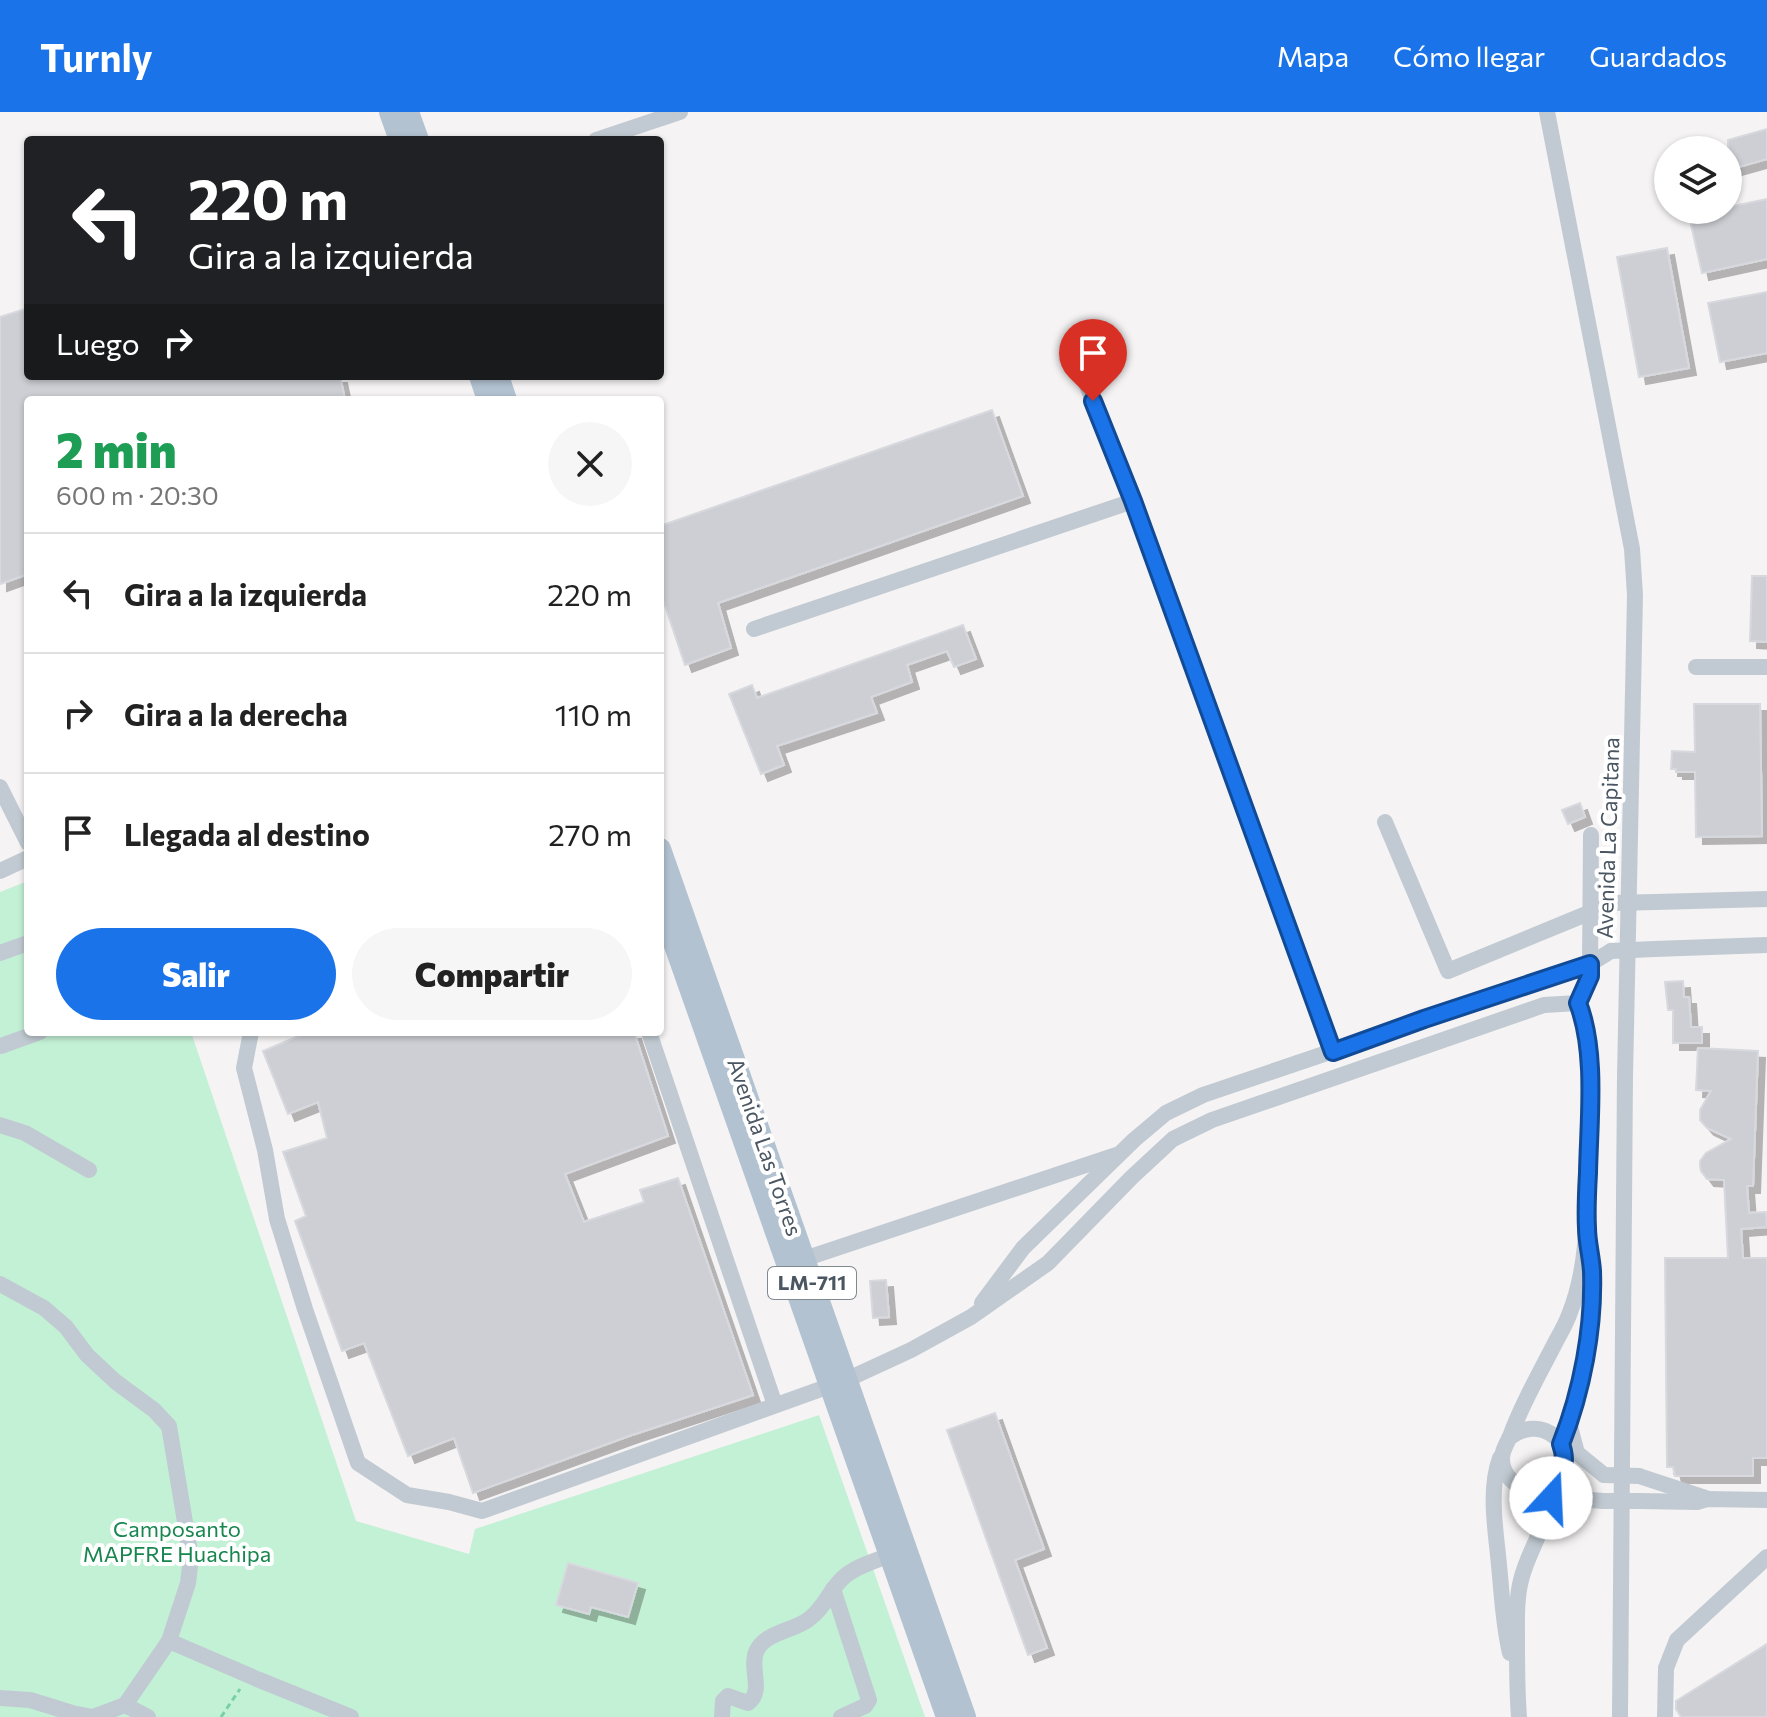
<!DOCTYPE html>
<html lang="es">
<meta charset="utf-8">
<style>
:root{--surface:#fff;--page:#f6f6f6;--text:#222;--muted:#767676;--line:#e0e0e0;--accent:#1a73e8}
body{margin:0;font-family:Commissioner,sans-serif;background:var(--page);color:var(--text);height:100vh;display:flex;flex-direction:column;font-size:30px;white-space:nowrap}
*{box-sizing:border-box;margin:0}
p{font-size:26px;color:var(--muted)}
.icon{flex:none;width:44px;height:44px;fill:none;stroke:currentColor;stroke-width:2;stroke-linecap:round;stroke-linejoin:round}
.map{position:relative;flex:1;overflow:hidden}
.panel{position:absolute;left:24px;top:284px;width:640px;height:640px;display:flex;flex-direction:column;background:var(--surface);border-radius:8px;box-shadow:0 2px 6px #0004}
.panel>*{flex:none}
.guide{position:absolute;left:24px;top:24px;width:640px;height:244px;border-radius:8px;box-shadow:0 2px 6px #0004;background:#202124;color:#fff;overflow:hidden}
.fabs{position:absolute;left:1654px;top:24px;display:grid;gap:16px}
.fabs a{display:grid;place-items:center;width:88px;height:88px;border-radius:50%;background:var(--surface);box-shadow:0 2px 6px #0004;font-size:40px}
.pin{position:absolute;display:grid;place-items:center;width:68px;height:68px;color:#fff;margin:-82px -34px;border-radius:50% 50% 50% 0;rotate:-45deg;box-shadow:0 0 8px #0007}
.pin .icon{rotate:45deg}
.me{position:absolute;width:88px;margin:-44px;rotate:20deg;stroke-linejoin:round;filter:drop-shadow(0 0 6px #0008)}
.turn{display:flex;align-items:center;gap:28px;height:168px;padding:0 32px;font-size:36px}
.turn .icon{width:104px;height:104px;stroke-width:2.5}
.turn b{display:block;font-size:56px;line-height:68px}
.then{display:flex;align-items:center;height:76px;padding:0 32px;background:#0003;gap:16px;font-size:30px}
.round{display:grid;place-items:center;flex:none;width:84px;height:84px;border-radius:42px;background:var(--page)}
.headline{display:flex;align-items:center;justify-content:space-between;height:136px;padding:0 32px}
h1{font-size:48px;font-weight:800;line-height:60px;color:#1e9e55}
.primary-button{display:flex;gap:16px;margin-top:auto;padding:16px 32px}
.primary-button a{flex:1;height:92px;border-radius:48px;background:var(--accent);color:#fff;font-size:32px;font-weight:800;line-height:92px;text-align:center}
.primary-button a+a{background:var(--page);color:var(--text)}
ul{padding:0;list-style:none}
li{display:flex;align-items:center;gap:24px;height:120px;padding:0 32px;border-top:2px solid var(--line)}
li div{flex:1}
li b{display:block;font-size:30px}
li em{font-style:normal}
header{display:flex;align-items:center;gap:48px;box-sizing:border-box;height:112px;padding:0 40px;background:var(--accent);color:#fff}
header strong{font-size:38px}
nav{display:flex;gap:44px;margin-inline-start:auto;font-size:28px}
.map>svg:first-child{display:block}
</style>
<header>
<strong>Turnly</strong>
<nav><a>Mapa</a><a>Cómo llegar</a><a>Guardados</a></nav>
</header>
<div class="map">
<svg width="1767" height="1605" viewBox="0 0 1767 1605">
<defs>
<filter id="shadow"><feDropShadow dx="7" dy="7" stdDeviation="0" flood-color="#0004"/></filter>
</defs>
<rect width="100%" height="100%" fill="#f5f3f3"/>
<path fill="#c3f1d5" d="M28,769V920H191L356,1409L469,1442L475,1417L819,1303L925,1605H0V780Z"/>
<g fill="#cdcfd5" stroke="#d7d9de" stroke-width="2" filter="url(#shadow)">
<path d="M1767,17V47L1728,58V28Z"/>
<path d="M1767,87V147L1702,161L1689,104L1716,98H1728V95Z"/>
<path d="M1667,136L1689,256L1639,265L1617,145Z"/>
<path d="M1767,180V241L1720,250L1708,191Z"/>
<path d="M28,196V264H340L345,288H28V462L0,472V205Z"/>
<path d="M992,298L1023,384L718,491L731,536L685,553L660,479V414Z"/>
<path d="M1752,464H1767V530L1750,529Z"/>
<path d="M963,513L976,547L954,555L947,539L907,553L912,570L871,585L877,601L777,634L784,653L761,662L729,582L752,573L757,586Z"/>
<path d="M1694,592H1760L1762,724L1696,725L1695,660H1676V657H1671L1672,639L1695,640Z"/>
<path d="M1580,691L1585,705L1568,712L1562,698Z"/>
<path d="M1683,869L1684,885H1689L1691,915H1702V931H1673V898H1668L1665,870Z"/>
<path d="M308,920H634L668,1024L565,1062L584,1110L644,1090L640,1078L678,1066L753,1283L629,1324L473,1381L454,1326L408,1344L364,1231L342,1239L295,1109L306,1104L283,1040L327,1026L318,990L288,1002L263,939Z"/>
<path d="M1698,936L1758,939L1753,1074H1747L1749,1101L1766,1100L1767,1115L1741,1117L1743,1146H1767V1346H1753V1364H1675L1673,1355H1667L1665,1146H1728L1724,1068L1707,1067L1701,1059L1700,1054V1049L1706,1041L1731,1027L1707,1016L1700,1008V998L1711,979L1696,978Z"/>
<path d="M886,1168L889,1205L873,1206L870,1169Z"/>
<path d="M995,1301L1044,1437L1015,1448L1047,1536L1028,1543L947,1318Z"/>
<path d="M568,1451L638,1471L628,1505L591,1495L589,1502L556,1493Z"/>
<path d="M1767,1532V1605H1681L1676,1597V1589Z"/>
</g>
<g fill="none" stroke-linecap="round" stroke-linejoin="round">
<path stroke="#7ad0a6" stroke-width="3" stroke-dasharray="6 4" stroke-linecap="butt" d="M221,1605L240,1577"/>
<g stroke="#c1cad2" stroke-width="16">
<path d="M1547,0L1632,437L1635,483L1625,964L1620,1605"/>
<path d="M596,28L680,0"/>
<path d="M1083,263L1133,389L1333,940"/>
<path d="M754,517L1133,389"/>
<path d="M1696,555H1767"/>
<path d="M0,675L28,731"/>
<path d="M1385,710L1448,859L1613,791"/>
<path d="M0,759L28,746"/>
<path d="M1655,790L1767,787"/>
<path d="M1654,837L1767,833"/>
<path d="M0,841L28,831"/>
<path d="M251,920L244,956L265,1038L277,1107L305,1197L358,1351L407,1383L449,1390L482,1399L846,1268L911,1238L971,1205L1048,1151L1132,1065L1173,1027L1212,1008L1544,893L1578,891"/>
<path d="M649,920L775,1293"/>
<path d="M1,934L40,920"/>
<path d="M0,1013L25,1021L89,1058"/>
<path d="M804,1147L1116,1043"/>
<path d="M0,1172L44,1196L66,1215L87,1243L116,1270L154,1298L169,1314L191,1446L188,1471L169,1529"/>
<path d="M982,1191L1023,1136L1134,1028L1166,1001L1203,983L1590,852L1591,723"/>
<path d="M1569,1311L1577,1341L1604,1363"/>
<path d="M1509,1326C1543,1299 1582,1337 1558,1367C1539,1390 1501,1374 1502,1345C1503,1336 1508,1330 1511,1322C1522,1292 1538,1264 1553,1235C1558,1225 1565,1214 1569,1203C1591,1149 1587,1086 1588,1029C1589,983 1595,935 1578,891L1590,864V852L1611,839"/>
<path d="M1561,1332C1585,1273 1598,1203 1589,1139"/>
<path d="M1500,1346C1488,1379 1496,1419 1499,1453C1502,1483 1503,1512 1510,1541"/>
<path d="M1639,1364L1706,1386"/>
<path d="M1552,1372L1576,1387L1604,1389"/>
<path d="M1639,1389L1697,1390L1707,1387L1767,1388"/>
<path d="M1542,1416L1565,1398L1588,1388"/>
<path d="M833,1477L869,1588L865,1594L841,1605"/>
<path d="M0,1586L30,1588L72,1601L93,1605L125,1593"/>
<path d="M148,1605L125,1593L169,1529L257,1567L351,1605"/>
<path d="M722,1605L723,1589L728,1584L748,1591C765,1579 748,1555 757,1538C766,1520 794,1519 809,1507C825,1496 830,1476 845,1464C857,1454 875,1449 890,1443"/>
<path d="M1519,1605C1517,1580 1517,1555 1517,1530C1517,1509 1516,1488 1521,1468C1529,1435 1552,1408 1551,1373"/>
<path d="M1665,1605L1666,1556L1677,1528L1767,1445"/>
</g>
<g stroke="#b3c2d1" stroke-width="22">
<path d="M390,0L400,28"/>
<path d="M408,0L418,28"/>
<path d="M480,264L488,288"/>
<path d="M498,264L506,288"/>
<path d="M660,737L965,1605"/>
<path d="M660,791L947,1605"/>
</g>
<g stroke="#c1cad2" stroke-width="16">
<path d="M1613,791L1655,790"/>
<path d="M1611,839L1654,837"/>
<path d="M1604,1363L1639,1364"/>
<path d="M1604,1389H1639"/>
</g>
</g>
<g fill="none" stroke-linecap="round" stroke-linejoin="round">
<defs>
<path id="route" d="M1093,289L1133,389L1333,940L1424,907L1590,852V864L1578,891C1597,940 1589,1008 1588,1061C1587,1079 1586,1098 1587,1116C1587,1130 1591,1144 1592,1159C1594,1216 1582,1279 1561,1332C1567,1349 1564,1361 1551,1373V1386"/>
</defs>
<use href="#route" stroke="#114b97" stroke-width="20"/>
<use href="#route" stroke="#1a73e8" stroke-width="14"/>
</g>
<g text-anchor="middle" stroke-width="8" stroke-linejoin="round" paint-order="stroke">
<rect fill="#fff" stroke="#808990" stroke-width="2" x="768" y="1155" width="88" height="32" rx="6"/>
<g font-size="20" font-weight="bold" fill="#4a5661">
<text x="812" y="1178">LM-711</text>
</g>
<g font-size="22" fill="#4a5661" stroke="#fff">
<text transform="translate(1608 726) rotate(-88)" y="8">Avenida La Capitana</text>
<text transform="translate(765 1035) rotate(71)" y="8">Avenida Las Torres</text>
</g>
<g font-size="22" fill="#17864f" stroke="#fff">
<text x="177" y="1425">Camposanto<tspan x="177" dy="25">MAPFRE Huachipa</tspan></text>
</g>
</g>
</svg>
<div class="fabs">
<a><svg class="icon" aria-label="layers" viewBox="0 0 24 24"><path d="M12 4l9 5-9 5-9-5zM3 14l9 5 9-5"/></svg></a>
</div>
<div class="pin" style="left:1093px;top:289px;background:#d93025"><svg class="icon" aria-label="arrive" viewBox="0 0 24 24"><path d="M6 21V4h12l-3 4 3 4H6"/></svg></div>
<svg class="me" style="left:1551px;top:1386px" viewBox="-20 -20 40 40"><circle r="19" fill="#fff"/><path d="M0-13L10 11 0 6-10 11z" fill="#1a73e8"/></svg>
<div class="guide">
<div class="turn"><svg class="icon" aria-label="left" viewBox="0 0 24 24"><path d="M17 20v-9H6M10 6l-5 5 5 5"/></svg><div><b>220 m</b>Gira a la izquierda</div></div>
<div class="then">Luego<svg class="icon" aria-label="right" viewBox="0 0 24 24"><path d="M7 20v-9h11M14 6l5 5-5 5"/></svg></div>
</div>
<section class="panel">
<div class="headline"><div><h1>2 min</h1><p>600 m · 20:30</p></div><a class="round"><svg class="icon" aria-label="close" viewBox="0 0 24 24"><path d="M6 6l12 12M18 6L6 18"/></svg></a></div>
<ul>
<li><svg class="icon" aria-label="left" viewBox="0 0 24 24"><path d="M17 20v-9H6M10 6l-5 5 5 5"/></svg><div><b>Gira a la izquierda</b></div><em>220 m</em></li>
<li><svg class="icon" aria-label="right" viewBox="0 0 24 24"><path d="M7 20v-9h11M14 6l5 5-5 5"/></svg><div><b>Gira a la derecha</b></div><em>110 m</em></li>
<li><svg class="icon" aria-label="arrive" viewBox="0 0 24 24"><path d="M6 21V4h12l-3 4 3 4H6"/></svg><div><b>Llegada al destino</b></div><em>270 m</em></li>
</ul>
<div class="primary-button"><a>Salir</a><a>Compartir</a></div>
</section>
</div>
